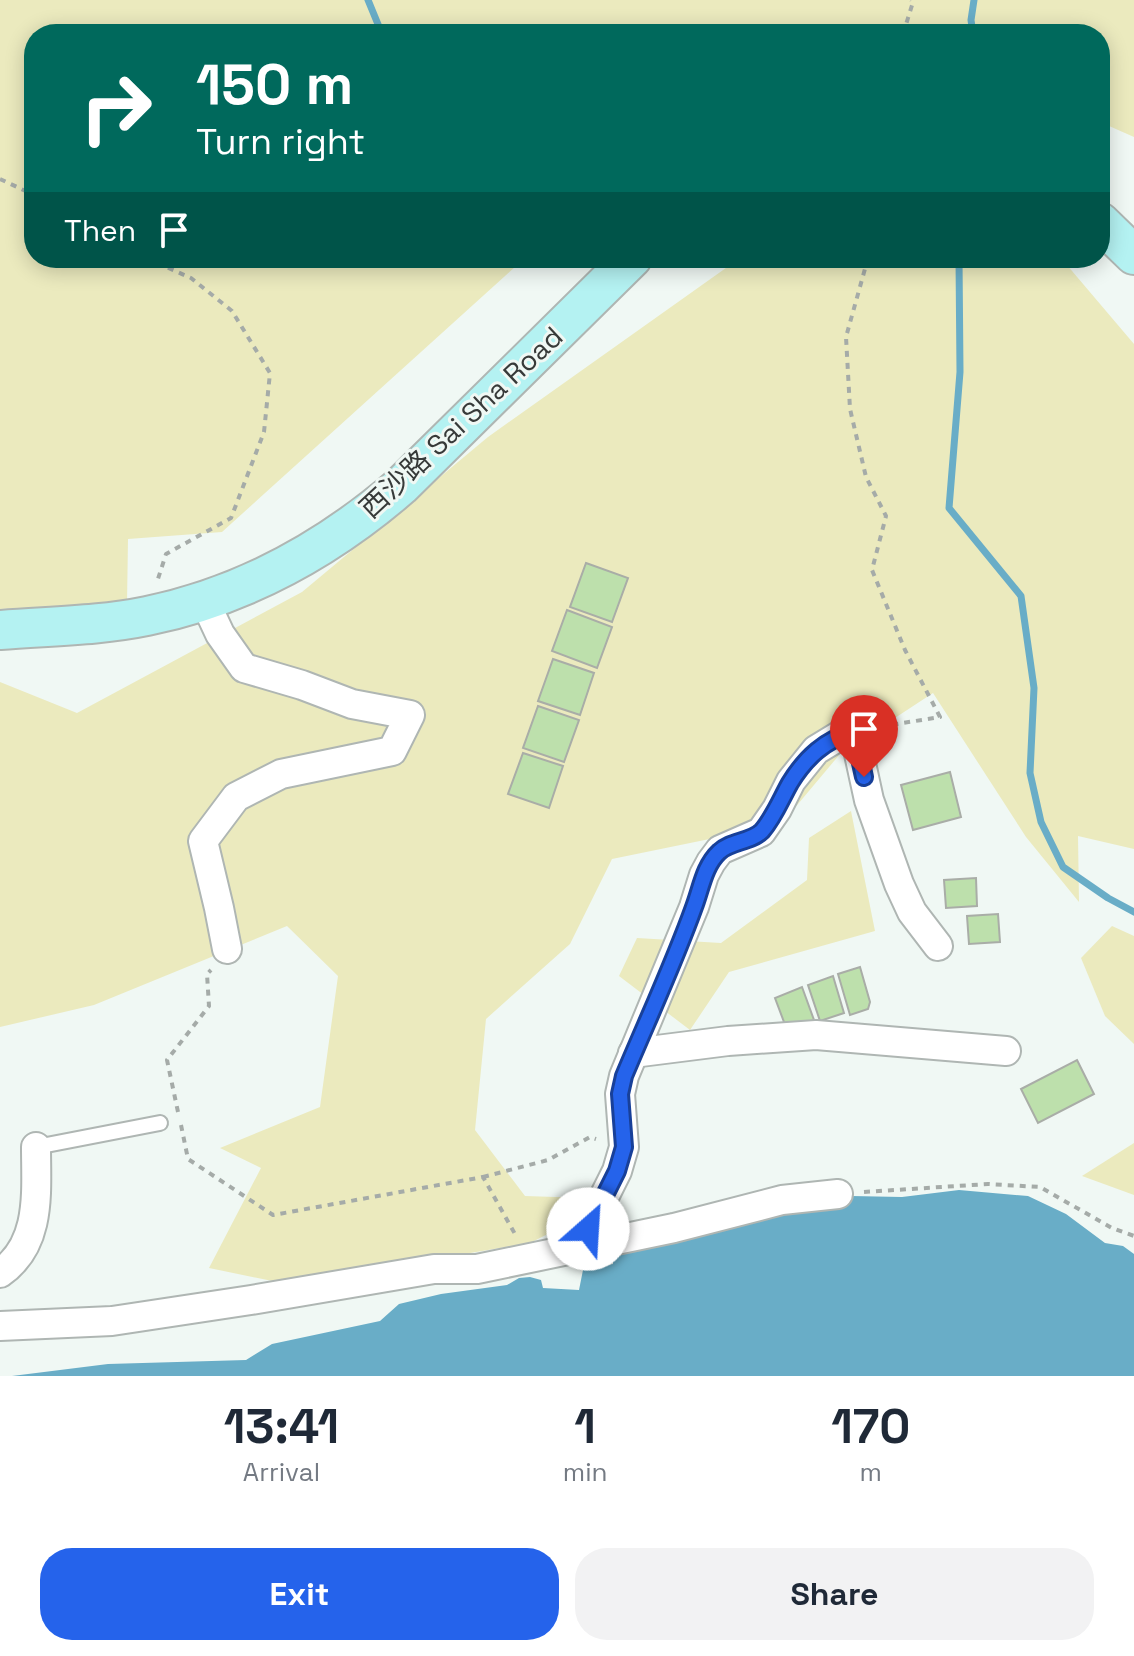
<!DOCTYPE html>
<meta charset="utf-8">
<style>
:root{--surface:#fff;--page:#f2f2f3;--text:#1f2937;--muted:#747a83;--accent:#2563eb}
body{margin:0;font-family:"Space Grotesk","Noto Sans TC",sans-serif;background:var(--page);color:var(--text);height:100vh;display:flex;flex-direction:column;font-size:30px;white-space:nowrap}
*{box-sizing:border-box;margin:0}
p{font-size:26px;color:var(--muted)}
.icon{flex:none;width:44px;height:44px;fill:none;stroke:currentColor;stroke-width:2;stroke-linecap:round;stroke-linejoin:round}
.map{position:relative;height:1376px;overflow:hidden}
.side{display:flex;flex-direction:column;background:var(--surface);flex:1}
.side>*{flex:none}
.top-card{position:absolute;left:24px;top:24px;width:1086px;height:244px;border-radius:32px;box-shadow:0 4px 20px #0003;background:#00695c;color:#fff;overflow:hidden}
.pin{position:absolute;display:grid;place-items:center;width:68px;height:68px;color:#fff;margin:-82px -34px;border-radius:50% 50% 50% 0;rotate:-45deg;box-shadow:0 0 8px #0007}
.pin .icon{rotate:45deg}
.me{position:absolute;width:88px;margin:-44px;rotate:26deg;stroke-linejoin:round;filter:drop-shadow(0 0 6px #0008)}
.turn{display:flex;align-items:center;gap:28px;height:168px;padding:0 40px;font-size:36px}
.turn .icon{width:104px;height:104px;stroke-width:2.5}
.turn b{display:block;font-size:56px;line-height:68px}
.then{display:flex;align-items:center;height:76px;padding:0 40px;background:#0003;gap:16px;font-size:30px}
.eta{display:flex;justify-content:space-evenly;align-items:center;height:136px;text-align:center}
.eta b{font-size:48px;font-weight:600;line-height:56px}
.button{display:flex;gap:16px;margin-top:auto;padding:16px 40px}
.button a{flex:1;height:92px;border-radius:32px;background:var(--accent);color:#fff;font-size:32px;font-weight:600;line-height:92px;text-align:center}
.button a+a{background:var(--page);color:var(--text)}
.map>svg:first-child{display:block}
</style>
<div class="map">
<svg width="1134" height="1376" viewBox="0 0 1134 1376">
<rect width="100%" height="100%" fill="#f0f8f4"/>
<g fill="#ebeabe">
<path d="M0,0H1134V137L1100,122V34H34V258H525L222,532L128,539L127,604L0,609Z"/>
<path d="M740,258H1061L1134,344V849L1078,836L1079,902L1026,837L933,693L840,754L793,810L734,834L612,859L570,944L486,1019L475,1130L525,1196L617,1199L530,1243L287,1284L209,1268L261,1168L220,1148L320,1107L338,976L287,926L94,1005L0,1027V682L77,713L302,592L488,437Z"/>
<path d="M851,811L875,931L729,972L690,1030L619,976L637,938L721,943L807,880L809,838Z"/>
<path d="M1112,926L1134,936V1044L1105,1016L1081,958Z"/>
<path d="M1134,1143V1195L1082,1176Z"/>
</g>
<path fill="#69adc7" d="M959,1190L1028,1196L1066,1214L1105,1243L1123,1246L1134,1254V1376H12L108,1364L246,1360L272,1344L380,1321L399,1304L441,1294L507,1285L519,1278L530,1277L541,1280L543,1288L579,1290L583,1270L613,1264V1250L784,1212L794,1213L821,1211L851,1196L902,1197Z"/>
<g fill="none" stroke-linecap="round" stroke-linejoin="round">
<g stroke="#69adc7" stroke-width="7">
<path d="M368,0L382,34"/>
<path d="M973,34L971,20L974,0"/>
<path d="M588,258L592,262"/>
<path d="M959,258L960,372L949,508L1021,596L1034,688L1030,773L1041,822L1063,867L1108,898L1134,912"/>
</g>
</g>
<g fill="#bde0ac" stroke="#a9ada7" stroke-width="2">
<path d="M586,563L628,578L612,622L570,607Z"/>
<path d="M567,610L612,627L597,668L552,651Z"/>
<path d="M553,659L594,673L580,715L538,701Z"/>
<path d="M538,706L579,720L564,762L523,748Z"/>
<path d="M523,753L563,766L549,808L508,794Z"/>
<path d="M950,772L961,817L913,830L901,785Z"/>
<path d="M976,878L977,906L946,908L944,880Z"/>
<path d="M998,914L1000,942L969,944L967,916Z"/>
<path d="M860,967L870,1002L868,1009L850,1015L838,974Z"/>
<path d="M833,976L844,1013L820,1021L808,985Z"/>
<path d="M802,987L814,1020L787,1030L775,998Z"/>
<path d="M1077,1060L1094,1094L1038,1123L1021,1089Z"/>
</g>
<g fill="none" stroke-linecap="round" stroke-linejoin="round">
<defs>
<path id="lane" d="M36,1147L160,1123"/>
<g id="street">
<path d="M205,602L220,634L244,668L302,685L352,704L410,715L392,751L281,774L236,797L203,841L219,908L227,949"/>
<path d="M633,1053L728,1041L816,1035L1006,1051"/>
<path d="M578,1249L617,1171L624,1147L620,1094L624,1076L694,907L704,875L711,862L720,850L761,832L777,809L791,781L816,750L839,736L854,731L869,800L899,884L912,912L938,946"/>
<path d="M0,1273C42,1244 36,1192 36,1147"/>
<path d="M0,1326L112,1321L251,1300L434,1269H477L674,1228L782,1200L838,1194"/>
</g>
<g id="secondary">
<path d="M1100,222L1134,255"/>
<path d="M0,630C48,626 99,626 147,616C244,596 326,551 401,486L632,258"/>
</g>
</defs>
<use href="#lane" stroke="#afb6b3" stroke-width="18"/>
<use href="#street" stroke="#afb6b3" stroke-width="32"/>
<use href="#secondary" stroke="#afb6b3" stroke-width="42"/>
<g stroke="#a5aba8" stroke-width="4" stroke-dasharray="6 6" stroke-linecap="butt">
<path d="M903,34L913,2L911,0"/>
<path d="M0,179L34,195"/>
<path d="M146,258L191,278L232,311L270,373L264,432L231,518L166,554L157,582"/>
<path d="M868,258L846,337L850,409L866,477L886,516L872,570L905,650L940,717L878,727"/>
<path d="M178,1112L167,1060L209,1006L207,974L211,970"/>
<path d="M181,1125L188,1159L273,1215L483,1177L515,1234"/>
<path d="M483,1177L548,1160L590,1137L596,1139"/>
<path d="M864,1192L988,1184L1040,1187L1112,1228L1134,1236"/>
</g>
<use href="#lane" stroke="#fff" stroke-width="14"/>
<use href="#street" stroke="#fff" stroke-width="28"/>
<use href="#secondary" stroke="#b4f2f2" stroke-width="38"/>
</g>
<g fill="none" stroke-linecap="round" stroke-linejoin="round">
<defs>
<path id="route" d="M588,1229L617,1171L624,1147L620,1094L624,1076C647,1021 674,963 694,907C701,889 704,866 719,852C730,841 751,842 762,831C774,817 781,799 790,783C806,757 825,740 854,731L864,777"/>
</defs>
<use href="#route" stroke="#184099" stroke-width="20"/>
<use href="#route" stroke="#2563eb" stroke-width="14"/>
</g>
<g text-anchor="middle" stroke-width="6" stroke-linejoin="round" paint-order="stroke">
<g font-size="28" fill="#373a39" stroke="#f0f8f4">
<text transform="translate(461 422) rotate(-43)" y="10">西沙路 Sai Sha Road</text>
</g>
</g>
</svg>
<div class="pin" style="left:864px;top:777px;background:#d93025"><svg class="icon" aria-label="arrive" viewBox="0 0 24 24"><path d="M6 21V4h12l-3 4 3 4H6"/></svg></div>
<svg class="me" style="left:588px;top:1229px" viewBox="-20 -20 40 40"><circle r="19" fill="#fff"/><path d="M0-13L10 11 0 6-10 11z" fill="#2563eb"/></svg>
<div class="top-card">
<div class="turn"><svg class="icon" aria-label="right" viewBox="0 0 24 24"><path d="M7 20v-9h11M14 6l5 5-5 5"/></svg><div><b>150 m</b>Turn right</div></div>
<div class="then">Then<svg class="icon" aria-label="arrive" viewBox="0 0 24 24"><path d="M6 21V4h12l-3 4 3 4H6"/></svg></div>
</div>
</div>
<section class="side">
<div class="eta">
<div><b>13:41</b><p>Arrival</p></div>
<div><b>1</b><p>min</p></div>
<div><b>170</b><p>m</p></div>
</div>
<div class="button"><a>Exit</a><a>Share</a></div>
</section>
